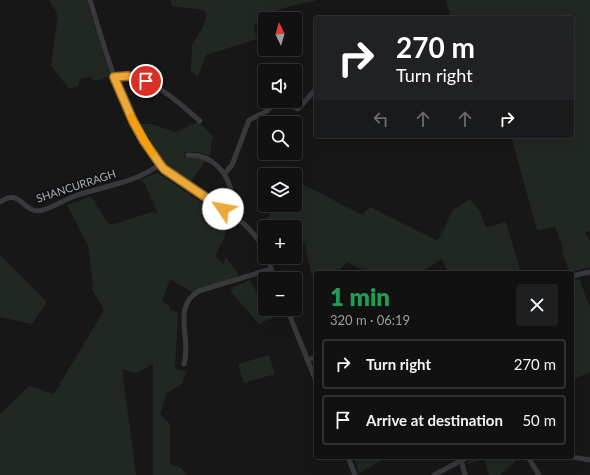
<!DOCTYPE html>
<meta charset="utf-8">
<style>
:root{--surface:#111112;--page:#1e1f20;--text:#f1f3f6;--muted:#9c9d9f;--line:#303132}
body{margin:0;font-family:Lato,sans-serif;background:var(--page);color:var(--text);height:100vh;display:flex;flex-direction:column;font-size:15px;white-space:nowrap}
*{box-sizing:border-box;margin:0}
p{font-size:13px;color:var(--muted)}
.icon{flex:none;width:22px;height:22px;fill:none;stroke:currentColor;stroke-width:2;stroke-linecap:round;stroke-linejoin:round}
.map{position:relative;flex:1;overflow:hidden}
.side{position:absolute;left:314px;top:271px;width:260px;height:188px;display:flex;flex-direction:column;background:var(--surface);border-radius:4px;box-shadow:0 4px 16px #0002,0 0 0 1px var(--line)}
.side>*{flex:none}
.banner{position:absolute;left:314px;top:16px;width:260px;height:122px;border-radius:4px;box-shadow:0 4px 16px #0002,0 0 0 1px var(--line);background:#202124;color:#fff;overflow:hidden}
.needle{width:26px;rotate:355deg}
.fabs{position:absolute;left:258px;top:12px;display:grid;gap:8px}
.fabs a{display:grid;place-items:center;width:44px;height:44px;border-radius:4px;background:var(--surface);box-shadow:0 4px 16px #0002,0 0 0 1px var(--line);font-size:20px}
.pin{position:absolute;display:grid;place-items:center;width:34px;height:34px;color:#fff;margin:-17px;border:2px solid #fff;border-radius:50%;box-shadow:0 1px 4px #0007}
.me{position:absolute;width:44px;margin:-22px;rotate:303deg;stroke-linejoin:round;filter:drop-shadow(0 0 3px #0008)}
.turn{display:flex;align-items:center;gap:14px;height:84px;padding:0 16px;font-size:18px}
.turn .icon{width:52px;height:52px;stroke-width:2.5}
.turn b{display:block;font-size:28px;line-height:34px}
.lanes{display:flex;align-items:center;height:38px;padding:0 16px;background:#0003;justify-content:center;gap:20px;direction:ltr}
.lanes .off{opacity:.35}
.round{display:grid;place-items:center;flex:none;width:42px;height:42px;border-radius:4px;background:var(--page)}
.overview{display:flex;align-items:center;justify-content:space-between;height:68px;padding:0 16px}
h1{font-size:24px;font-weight:800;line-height:30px;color:#1e9e55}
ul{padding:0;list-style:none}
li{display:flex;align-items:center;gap:12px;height:50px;margin:0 8px 6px;padding:0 8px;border:2px solid var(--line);border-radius:4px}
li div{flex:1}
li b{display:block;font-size:15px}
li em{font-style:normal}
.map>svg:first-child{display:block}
</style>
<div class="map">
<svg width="590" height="475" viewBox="0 0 590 475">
<rect width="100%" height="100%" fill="#171718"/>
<g fill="#212821">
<path d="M49,0H87L110,76L95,81L90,77L80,79L79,86L69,89L51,65L58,15Z"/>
<path d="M171,0H318C304,3 257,11 254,28C254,31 256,36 258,39L206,55L198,77L191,71L192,45L203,27L207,15L203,10L172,6Z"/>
<path d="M446,0H590V231L585,233L590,241V267L570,273L562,252L564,250L555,227L537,230L511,136H572V18H451Z"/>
<path d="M198,122L214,137L212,139L210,156L198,152H185L184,156L206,160L190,183L163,161L140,124H151L175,132Z"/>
<path d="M158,173L228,220L224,239L215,256L223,264L226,257L239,276L194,293L170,279L162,301L169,305L170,310L178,312L175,368L187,372L181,385L167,393L160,414L170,424V464L181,468L187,475H153V364L136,373L122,369L136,475H0V414L29,386L54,394L104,310L92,289L93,282L88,246L67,205L91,196L108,224H114L152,212L158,214L144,182L139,180Z"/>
<path d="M295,180L362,215L370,207L438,241L453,210L470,199L479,210L486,227L506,222L521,273H448L442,259L419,273H369L347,262L337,273L311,274L305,244L295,241V227H265V237L258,229L277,205H295Z"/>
<path d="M0,255L47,302L32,324L0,317Z"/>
<path d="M579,279L590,307V372L572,380V281Z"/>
<path d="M250,280L260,300L265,299V309H282L283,313L259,324L232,293L231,288Z"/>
<path d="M269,355L275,374L244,383L238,364Z"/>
<path d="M354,457H388L359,473Z"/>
<path d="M478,457H521L499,475H489L484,459L468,464L467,462Z"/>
</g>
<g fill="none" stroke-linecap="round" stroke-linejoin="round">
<g stroke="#38393d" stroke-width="5">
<path d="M90,0C105,48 126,133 164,168C168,172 174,175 179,179C208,200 250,218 265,252"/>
<path d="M114,77C150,73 175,100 200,121"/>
<path d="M188,155C212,154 229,173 232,196L223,209"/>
<path d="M225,173L232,165L249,120L267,111L276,102L282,101L298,109L316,89"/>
<path d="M0,202C20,188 22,211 38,211C50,210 63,200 75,196C103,186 136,183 160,164"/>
<path d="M267,257L275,279"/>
<path d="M572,276L590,272"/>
<path d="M287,309L316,381"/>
<path d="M307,360L316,357"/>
<path d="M184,364C192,339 171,307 199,291L271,269"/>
<path d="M348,457L355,475"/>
<path d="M528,457L539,475"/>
<path d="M572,457L590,460"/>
<path d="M461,460L465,475"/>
<path d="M434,475L468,457"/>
</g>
</g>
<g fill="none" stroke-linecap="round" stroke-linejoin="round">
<defs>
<path id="route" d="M146,81L128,76L114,77L133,121L144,141L160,164L164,169L223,209"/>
</defs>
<use href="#route" stroke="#9a6d26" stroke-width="10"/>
<use href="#route" stroke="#eda83a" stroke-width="7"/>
<path stroke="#f59e0b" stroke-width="7" d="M131,117L152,153"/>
</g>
<g text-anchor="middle" stroke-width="4" stroke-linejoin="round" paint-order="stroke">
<g font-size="11" fill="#a9aeb8" stroke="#121213">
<text transform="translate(76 186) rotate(-18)" y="4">SHANCURRAGH</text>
</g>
</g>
</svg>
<div class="fabs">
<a><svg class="needle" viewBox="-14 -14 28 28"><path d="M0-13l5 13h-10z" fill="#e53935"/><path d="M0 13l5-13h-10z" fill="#9c9d9f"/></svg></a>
<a><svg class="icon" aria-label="sound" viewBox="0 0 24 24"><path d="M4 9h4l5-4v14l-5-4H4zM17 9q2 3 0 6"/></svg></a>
<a><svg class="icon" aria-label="search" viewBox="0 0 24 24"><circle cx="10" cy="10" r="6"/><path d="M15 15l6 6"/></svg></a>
<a><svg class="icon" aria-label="layers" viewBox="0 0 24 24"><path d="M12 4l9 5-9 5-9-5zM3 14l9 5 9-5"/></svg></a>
<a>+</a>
<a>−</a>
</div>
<div class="pin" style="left:146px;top:81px;background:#d93025"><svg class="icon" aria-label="arrive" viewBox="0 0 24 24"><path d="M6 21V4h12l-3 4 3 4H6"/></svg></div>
<svg class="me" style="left:223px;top:209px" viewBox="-20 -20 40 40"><circle r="19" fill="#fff"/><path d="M0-13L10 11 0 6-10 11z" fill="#eda83a"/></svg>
<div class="banner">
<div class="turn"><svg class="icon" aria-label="right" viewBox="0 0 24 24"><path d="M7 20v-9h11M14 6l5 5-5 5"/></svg><div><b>270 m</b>Turn right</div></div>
<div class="lanes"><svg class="icon off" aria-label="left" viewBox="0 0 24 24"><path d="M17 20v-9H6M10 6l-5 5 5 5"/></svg><svg class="icon off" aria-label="ahead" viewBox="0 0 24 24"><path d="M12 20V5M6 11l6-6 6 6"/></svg><svg class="icon off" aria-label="ahead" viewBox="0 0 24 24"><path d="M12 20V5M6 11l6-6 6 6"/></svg><svg class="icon" aria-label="right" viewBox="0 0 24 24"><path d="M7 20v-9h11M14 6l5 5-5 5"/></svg></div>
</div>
<section class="side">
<div class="overview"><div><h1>1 min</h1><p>320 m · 06:19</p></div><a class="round"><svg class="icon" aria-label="close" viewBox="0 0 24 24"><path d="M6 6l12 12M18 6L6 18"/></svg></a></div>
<ul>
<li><svg class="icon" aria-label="right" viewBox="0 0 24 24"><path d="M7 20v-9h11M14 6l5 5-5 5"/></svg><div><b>Turn right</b></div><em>270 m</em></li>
<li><svg class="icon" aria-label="arrive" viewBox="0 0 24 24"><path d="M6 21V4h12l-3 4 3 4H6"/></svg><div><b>Arrive at destination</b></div><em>50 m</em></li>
</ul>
</section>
</div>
